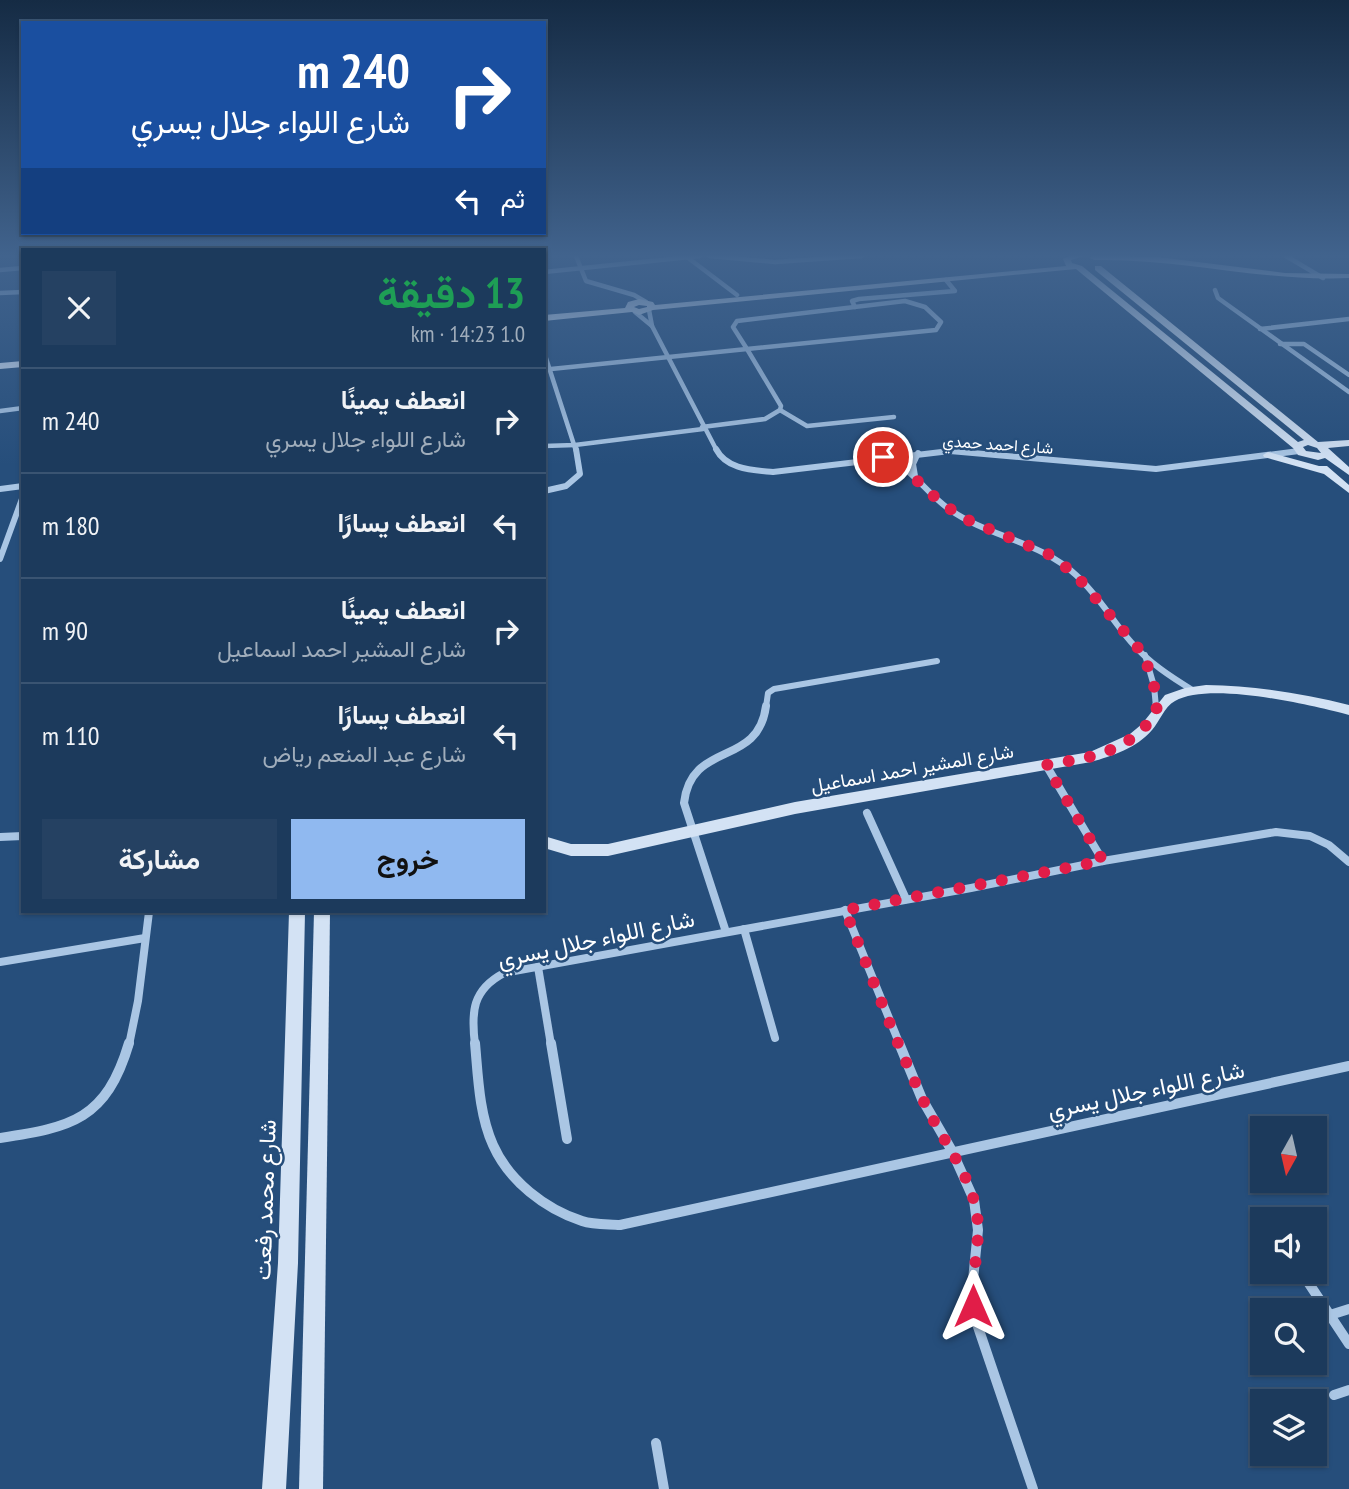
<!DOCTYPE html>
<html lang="ar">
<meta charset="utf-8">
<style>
:root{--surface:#1c3a5c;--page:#254162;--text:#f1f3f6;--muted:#a0adbb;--line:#3a5472;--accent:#90b9f0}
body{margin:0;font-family:"PT Sans Narrow",Vazirmatn,sans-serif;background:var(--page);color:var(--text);direction:rtl;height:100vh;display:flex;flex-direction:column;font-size:26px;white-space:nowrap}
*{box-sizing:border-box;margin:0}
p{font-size:23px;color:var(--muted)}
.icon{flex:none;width:38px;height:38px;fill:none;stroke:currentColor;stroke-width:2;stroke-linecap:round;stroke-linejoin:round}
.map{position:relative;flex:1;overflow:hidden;direction:ltr}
.details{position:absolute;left:21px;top:248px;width:525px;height:665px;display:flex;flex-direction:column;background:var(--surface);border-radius:0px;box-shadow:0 2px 5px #0004,0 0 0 2px var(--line);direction:rtl}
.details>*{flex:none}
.hud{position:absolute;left:21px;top:21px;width:525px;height:214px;border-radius:0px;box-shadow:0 2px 5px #0004,0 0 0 2px var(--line);direction:rtl;background:#1a4fa0;color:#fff;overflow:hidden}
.needle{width:46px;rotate:188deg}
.tools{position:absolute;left:1250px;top:1116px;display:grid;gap:14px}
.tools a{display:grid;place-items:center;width:77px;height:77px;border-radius:0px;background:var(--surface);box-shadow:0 2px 5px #0004,0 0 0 2px var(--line);font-size:35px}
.pin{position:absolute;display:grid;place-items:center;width:60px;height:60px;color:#fff;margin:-30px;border:4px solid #fff;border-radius:50%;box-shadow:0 2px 7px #0007}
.me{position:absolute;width:77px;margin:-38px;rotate:0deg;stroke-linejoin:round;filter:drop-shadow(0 0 5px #0008)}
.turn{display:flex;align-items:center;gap:24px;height:147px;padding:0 21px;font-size:32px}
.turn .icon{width:91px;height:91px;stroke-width:2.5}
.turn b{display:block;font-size:49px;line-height:60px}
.then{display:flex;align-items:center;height:66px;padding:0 21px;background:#0003;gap:14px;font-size:26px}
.round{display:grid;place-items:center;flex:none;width:74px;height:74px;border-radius:0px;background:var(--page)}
.head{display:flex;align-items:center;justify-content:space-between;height:119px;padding:0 21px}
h1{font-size:42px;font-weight:700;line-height:52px;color:#1e9e55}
.button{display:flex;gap:14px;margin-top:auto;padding:14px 21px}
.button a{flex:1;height:80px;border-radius:0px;background:var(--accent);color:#111;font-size:28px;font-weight:700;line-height:80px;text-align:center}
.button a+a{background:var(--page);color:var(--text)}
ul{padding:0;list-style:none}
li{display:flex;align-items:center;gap:21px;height:105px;padding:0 21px;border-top:2px solid var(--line)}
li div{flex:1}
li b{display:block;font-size:26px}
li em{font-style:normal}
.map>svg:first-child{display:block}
</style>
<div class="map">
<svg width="1349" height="1489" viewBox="0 0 1349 1489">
<rect width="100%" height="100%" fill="#264e7b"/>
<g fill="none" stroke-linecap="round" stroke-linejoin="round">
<g stroke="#aac6e4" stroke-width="4.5">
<path d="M576,256L586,281L634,295L646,302"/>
<path d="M709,256L775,262L862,256"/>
<path d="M1286,256L1323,278"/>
<path d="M687,257L737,295"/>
<path d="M0,270L23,268"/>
<path d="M544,272L700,256"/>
<path d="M1215,290L1218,298L1349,392"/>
<path d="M0,293L23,292"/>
<path d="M905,301L925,307L941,322L936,330L747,349L733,327L737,321Z"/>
<path d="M855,307L852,301L859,299L955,291L946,280"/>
<path d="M649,310L652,326L717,451"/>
<path d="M635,312L652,326"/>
<path d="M1260,329L1349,319"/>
<path d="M1280,344H1304L1349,375"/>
<path d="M544,352L576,451"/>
<path d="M551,369L747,349"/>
<path d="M780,410L807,426L894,417"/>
<path d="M0,411L23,408"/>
<path d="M702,427L765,419L780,410L781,406L747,349"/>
<path d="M544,446L575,445L703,429"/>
<path d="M946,451H953"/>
</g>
<g stroke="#aac6e4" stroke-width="6">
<path d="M716,449C727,470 753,470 773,472L950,451L1156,469L1299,451"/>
<path d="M887,458C913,469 926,493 949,509C988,537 1040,541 1076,575C1098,595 1112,620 1131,642C1148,662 1171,677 1194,691"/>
<path d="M915,476L913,464L918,453"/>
<path d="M0,489L23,486"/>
<path d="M544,491L566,486L580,474L576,449"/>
<path d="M0,559L23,496"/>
<path d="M1145,655L1154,686L1156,707"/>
<path d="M766,707L768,693L774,689L937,661"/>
</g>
<g stroke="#aac6e4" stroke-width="8">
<path d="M1156,706L1157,712"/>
<path d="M1046,765L1103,861"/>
<path d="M867,813L906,899"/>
<path d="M0,837L23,836"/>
<path d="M845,910L900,1045"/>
<path d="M744,929L775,1038"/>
<path d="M726,932L684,803C691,740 758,768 766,706"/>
<path d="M0,962L145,938"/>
<path d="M538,967L551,1045"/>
<path d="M129,1045L138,1001L149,912"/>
<path d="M475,1045C471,1012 472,990 504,973L971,888L1103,861L1276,832L1310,836L1329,845L1349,862"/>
</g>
<g stroke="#aac6e4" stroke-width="10">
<path d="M475,1043C478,1076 479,1114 493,1145C509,1181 545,1209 582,1221C594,1225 608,1224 620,1225L1349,1066"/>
<path d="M551,1043L567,1139"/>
<path d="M899,1043L922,1099L952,1151L974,1200L978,1230L972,1290L977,1324L1033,1489"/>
<path d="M0,1138C72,1127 106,1120 129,1043"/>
<path d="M1302,1273L1349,1344"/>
<path d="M1330,1315L1349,1309"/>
<path d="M1334,1395L1349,1390"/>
<path d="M656,1443L664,1489"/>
</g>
<g fill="#d3e2f4" fill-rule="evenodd">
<path d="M1069,256H1083L1071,260L1072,263L1082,266L1298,442L1304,440L1095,270V266H1101L1318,442L1349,440V446L1328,448L1349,467V475L1325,458L1318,460L1298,455L1293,448L1076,269L653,310L639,315L632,312L544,321V315L625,308L628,302L639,299L653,302L655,305L1066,266L1063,259ZM639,305L647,306V307L639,309L634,307ZM1308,445L1317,448L1321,453L1306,451L1303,447Z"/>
<path d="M1092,256L1158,257L1285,273L1349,274V278C1263,282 1180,258 1094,260L1090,258Z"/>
<path d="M23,361V367L0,369V363Z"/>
<path d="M1268,452L1319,466H1327L1349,485V493L1324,474L1264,457L1263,455Z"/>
<path d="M1206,685C1254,686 1302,693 1349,705V715C1311,705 1210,681 1175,701C1164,707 1160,721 1152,730C1137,748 1112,756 1091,762L795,814L608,856H571L544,848V836L571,844H608L795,802L1090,752L1130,734L1142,724L1165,695L1185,688Z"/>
<path d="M289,912H305L298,1263L286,1489H262L278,1263Z"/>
<path d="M314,912H330L323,1489H299Z"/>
</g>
</g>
<linearGradient id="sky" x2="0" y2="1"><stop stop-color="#152b44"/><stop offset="0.55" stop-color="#41638d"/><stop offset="1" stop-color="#41638d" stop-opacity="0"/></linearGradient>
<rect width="1349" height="465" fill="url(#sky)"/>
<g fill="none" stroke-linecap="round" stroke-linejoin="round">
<path stroke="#e11d48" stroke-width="12" stroke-dasharray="0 21.6" d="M883,457L898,463L938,500L961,517L1048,554L1075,574L1144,655L1154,686L1157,712C1128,753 1093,757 1046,765L1103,861L845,910C871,974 895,1041 925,1104C942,1140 971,1174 977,1215C981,1244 971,1275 973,1306"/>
</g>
<g text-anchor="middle" stroke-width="5" stroke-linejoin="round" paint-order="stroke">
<g font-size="16" fill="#fff" stroke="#264e7b">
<text transform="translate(998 444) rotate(4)" y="6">شارع احمد حمدي</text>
</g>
<g font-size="19" fill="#fff" stroke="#264e7b">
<text transform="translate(912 768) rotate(-10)" y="7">شارع المشير احمد اسماعيل</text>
</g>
<g font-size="23" fill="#fff" stroke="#264e7b">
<text transform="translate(596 939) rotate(-12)" y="8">شارع اللواء جلال يسري</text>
<text transform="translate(1146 1090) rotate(-12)" y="8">شارع اللواء جلال يسري</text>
<text transform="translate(265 1200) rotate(-88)" y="8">شارع محمد رفعت</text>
</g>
</g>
</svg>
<div class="tools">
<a><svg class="needle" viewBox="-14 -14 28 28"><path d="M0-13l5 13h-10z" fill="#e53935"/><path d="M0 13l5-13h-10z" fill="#a0adbb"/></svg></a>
<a><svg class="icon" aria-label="sound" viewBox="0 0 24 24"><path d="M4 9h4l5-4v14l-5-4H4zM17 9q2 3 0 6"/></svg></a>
<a><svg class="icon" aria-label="search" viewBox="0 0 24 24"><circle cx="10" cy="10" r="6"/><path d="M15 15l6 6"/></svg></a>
<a><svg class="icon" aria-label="layers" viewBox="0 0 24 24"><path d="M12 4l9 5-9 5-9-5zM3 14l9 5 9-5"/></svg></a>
</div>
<div class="pin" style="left:883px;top:457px;background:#d93025"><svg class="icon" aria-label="arrive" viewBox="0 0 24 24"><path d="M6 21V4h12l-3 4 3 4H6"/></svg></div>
<svg class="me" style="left:973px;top:1306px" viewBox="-20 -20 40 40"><path d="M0-17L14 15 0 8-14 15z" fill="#e11d48" stroke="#fff" stroke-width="4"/></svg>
<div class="hud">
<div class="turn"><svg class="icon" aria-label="right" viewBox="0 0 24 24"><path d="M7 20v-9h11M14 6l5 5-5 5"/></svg><div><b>240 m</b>شارع اللواء جلال يسري</div></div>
<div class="then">ثم<svg class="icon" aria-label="left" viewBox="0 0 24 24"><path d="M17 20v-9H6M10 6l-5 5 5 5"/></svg></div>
</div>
<section class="details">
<div class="head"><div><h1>13 دقيقة</h1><p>1.0 km · 14:23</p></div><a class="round"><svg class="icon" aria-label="close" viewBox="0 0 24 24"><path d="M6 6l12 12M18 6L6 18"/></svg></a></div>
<ul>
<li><svg class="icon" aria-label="right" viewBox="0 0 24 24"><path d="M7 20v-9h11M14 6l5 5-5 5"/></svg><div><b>انعطف يمينًا</b><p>شارع اللواء جلال يسري</p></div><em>240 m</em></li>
<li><svg class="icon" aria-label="left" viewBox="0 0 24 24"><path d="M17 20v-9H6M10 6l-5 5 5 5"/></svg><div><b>انعطف يسارًا</b></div><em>180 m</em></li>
<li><svg class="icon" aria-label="right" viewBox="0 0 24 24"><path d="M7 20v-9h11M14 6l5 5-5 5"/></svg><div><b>انعطف يمينًا</b><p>شارع المشير احمد اسماعيل</p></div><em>90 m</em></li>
<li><svg class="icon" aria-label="left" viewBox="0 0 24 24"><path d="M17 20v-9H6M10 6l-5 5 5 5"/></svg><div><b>انعطف يسارًا</b><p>شارع عبد المنعم رياض</p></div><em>110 m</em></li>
</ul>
<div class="button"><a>خروج</a><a>مشاركة</a></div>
</section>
</div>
